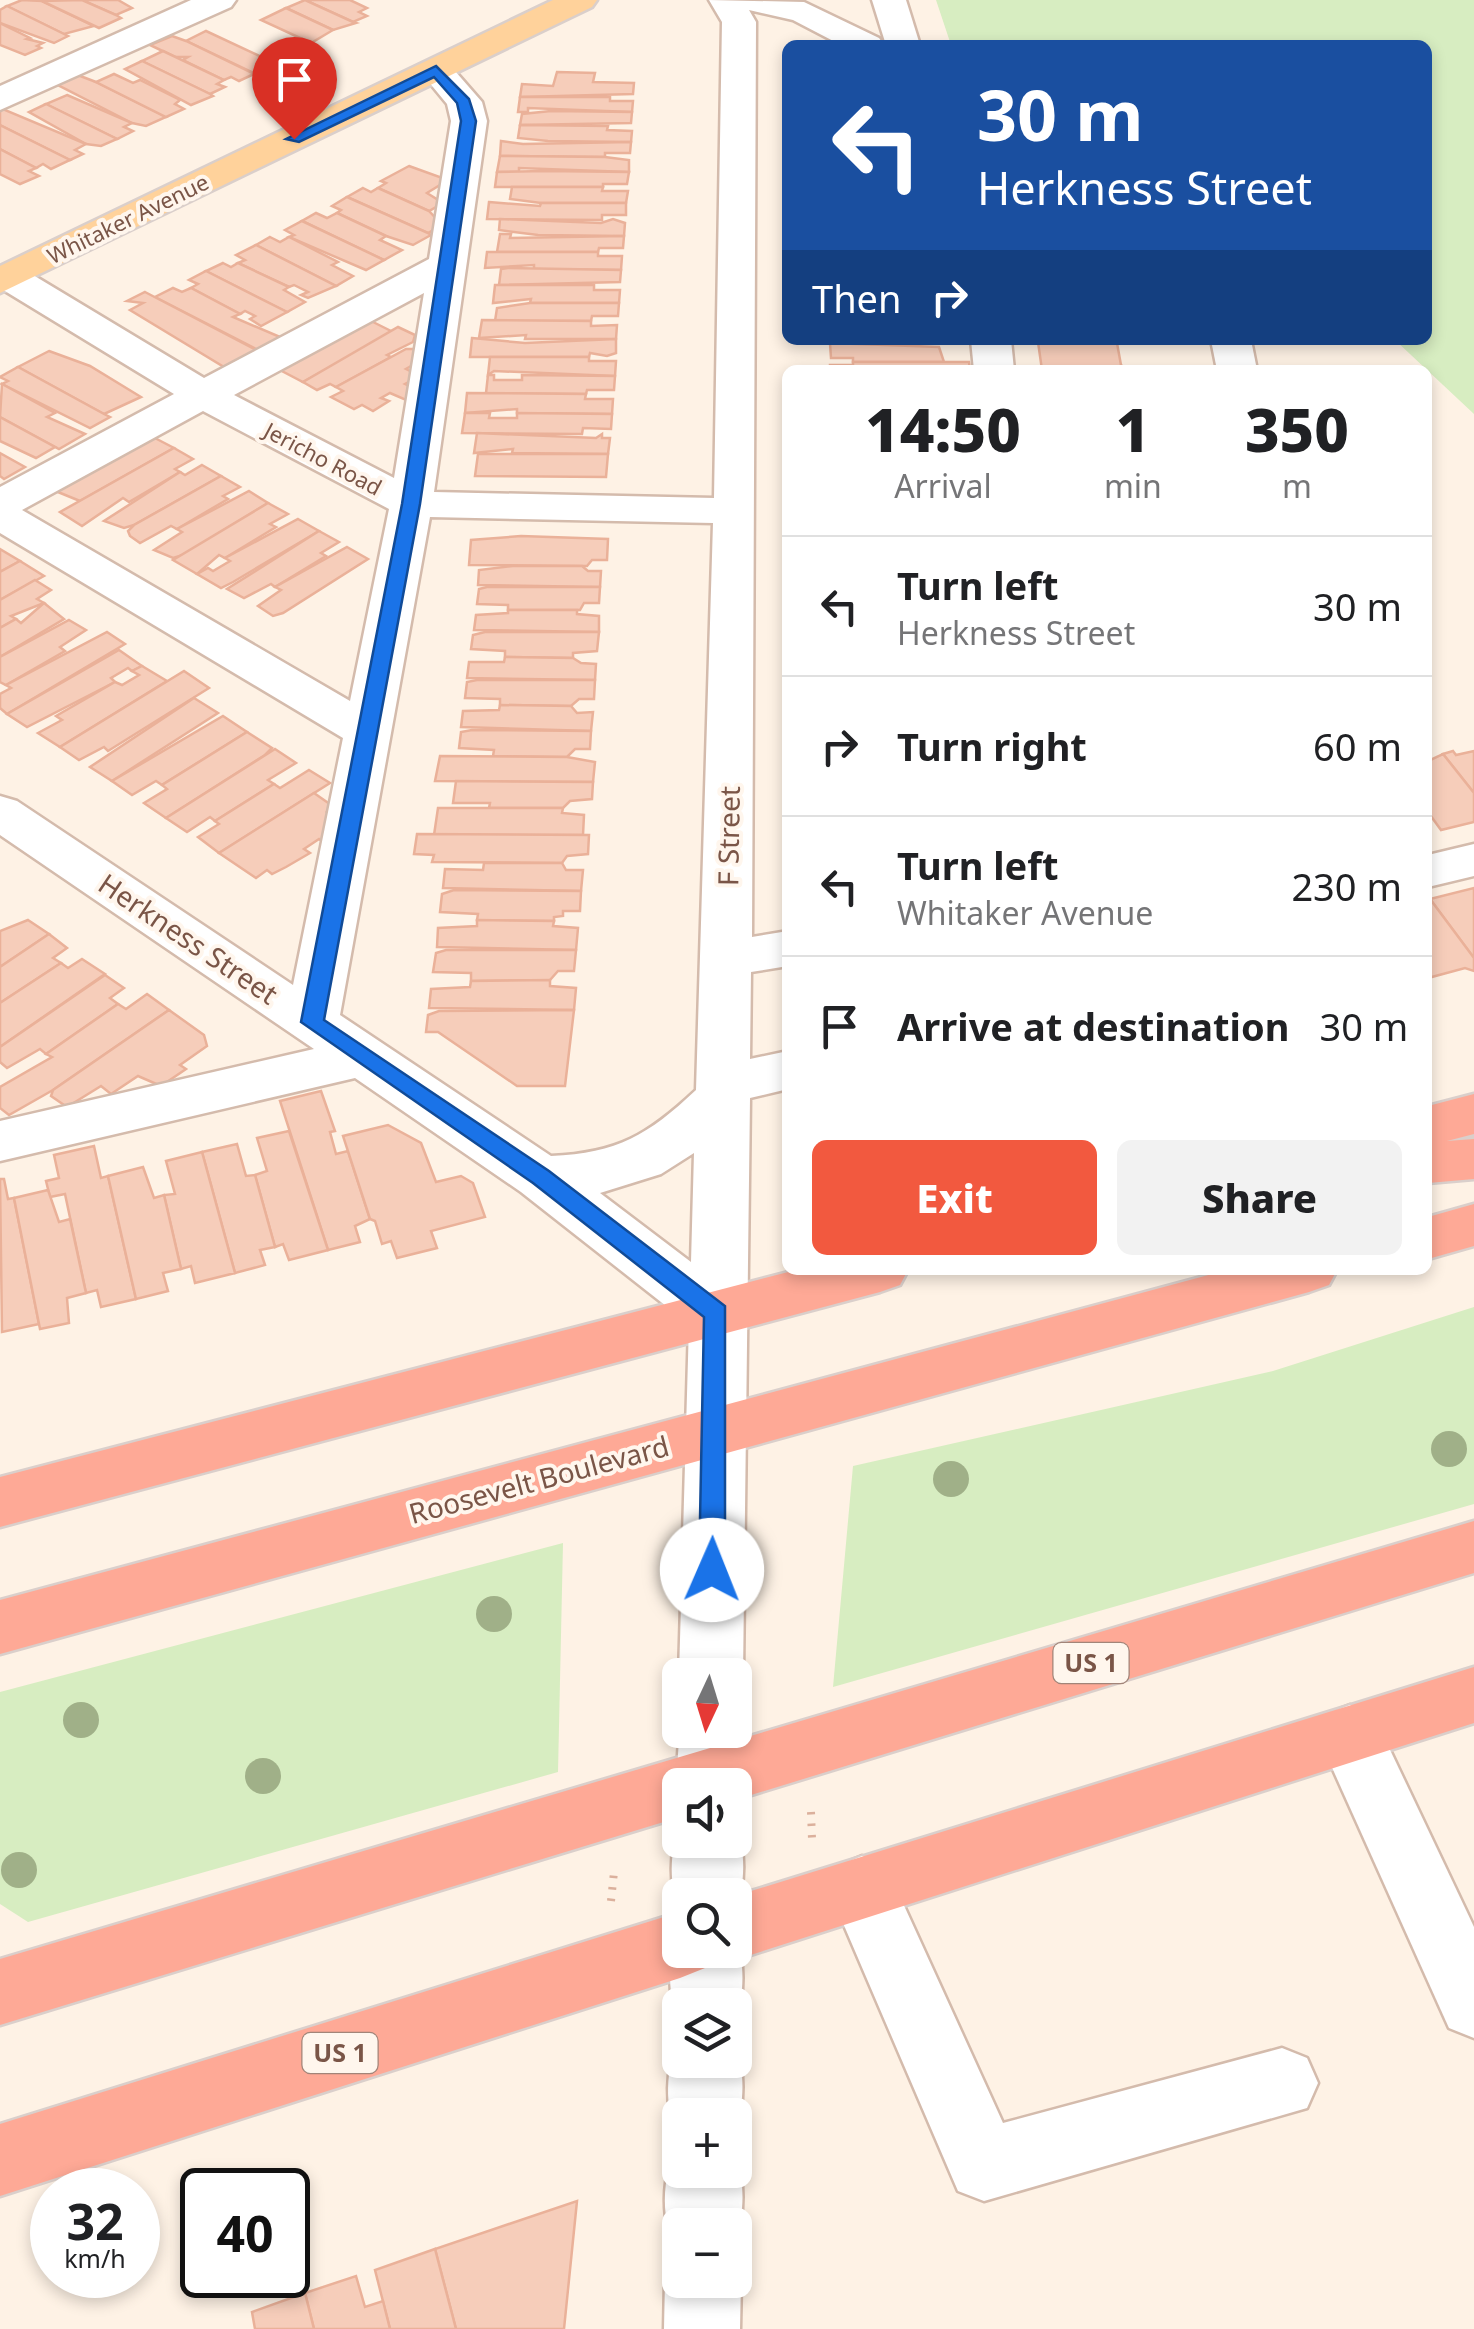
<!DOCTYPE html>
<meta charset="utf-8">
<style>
:root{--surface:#fff;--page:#f2f2f2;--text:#202124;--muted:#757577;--line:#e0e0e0;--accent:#f2593f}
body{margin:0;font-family:"Noto Sans",sans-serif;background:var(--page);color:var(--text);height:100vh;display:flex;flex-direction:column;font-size:38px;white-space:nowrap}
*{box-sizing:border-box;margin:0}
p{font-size:32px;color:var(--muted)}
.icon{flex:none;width:55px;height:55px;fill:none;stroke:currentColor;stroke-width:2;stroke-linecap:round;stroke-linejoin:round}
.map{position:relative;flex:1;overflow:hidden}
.sheet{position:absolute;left:782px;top:365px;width:650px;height:910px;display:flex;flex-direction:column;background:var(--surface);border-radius:15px;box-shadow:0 5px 15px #0003}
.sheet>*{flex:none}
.banner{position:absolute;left:782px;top:40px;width:650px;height:305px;border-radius:15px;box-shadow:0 5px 15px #0003;background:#1a4fa0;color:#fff;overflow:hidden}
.needle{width:65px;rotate:184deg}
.tools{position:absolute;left:662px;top:1658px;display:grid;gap:20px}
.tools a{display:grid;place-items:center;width:90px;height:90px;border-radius:15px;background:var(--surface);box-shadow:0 5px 15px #0003;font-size:50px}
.speed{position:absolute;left:30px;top:2168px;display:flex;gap:20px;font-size:50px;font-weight:700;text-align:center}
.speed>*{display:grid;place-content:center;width:130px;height:130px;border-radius:50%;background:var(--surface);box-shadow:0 5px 15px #0003;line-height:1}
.speed small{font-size:25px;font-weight:400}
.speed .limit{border:5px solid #111;border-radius:15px;background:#fff;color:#111}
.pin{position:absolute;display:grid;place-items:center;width:85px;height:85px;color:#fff;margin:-102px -42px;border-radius:50% 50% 50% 0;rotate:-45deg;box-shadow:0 0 10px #0007}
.pin .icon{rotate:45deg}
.me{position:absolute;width:110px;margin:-55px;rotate:1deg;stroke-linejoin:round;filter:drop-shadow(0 0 8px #0008)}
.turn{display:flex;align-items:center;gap:35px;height:210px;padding:0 30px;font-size:45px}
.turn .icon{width:130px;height:130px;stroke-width:2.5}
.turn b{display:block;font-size:70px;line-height:85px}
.then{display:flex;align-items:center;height:95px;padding:0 30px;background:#0003;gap:20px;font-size:38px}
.eta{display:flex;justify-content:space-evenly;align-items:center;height:170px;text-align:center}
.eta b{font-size:60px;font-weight:800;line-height:70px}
.primary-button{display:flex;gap:20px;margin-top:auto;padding:20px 30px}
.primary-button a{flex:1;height:115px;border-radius:15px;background:var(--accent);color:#fff;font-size:40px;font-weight:800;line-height:115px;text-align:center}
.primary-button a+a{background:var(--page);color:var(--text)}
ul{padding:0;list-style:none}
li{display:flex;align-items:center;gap:30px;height:140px;padding:0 30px;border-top:2px solid var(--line)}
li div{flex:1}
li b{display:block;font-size:38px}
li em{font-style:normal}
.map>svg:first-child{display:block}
</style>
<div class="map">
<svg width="1474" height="2329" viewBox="0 0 1474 2329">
<rect width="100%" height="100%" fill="#fef2e5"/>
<g fill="#d7edc1">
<path d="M936,0H1474V414L1395,340H1428V45H951Z"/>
<path d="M1474,1307V1504L833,1687L853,1466L1273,1371Z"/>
<path d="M563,1543L558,1772L28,1922L0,1904V1692Z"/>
</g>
<g fill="#f6cdba" stroke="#eab199" stroke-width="2.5">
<path d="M22,0L42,1L94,26L64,34L7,6Z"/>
<path d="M82,0H118L132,8L116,15Z"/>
<path d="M82,0L116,15L121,18L99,28L42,1Z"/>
<path d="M305,0H350L367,8L359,12L367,16L353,22Z"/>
<path d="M305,0L353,22L356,23L333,30L286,8Z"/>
<path d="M7,6L64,34L68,36L54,43L0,23V10Z"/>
<path d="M286,8L333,30L311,43L261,20Z"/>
<path d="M0,23L30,38L27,39L43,43L37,46L41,48L25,55L0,45Z"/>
<path d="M206,31L285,68L264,78L186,41Z"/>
<path d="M172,36L186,41L254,74L239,81L231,77L224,80L183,60L188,57H175L150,45Z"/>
<path d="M163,51L224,80L217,84L225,87L210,94L142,61Z"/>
<path d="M142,61L210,94L213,96L191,105L125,69Z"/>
<path d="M557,72L595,73L593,82L634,83L633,94L520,97L522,84L553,86Z"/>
<path d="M75,74L96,82L166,117L146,126L132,123L54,83Z"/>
<path d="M114,74L133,83L140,80L180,100L175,104L184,109L166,117L96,82Z"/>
<path d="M67,95L132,123L124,127L133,131L117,139L46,104Z"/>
<path d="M520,97H610V101H633L632,112L528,108V112H518Z"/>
<path d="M46,104L117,139L101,146L86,144L29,112Z"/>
<path d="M0,108L86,144L75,150L83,154L70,160L0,125Z"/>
<path d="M551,111L632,112L631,123L520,125L522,114Z"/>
<path d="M0,125L70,160L51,169L43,164L36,168L0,149Z"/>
<path d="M520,125L608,126L607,130L632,131L631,142L548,141L518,138Z"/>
<path d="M501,141L523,144L631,142L630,153H605V157L500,156Z"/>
<path d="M0,149L36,168L29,171L39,176L20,184L0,174Z"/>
<path d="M500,156L605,157L629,160V172L519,168V172H497Z"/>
<path d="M409,166L448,180L427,193L443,203L429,211L378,188L386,183L381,181Z"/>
<path d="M544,171L629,172L627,184H603V187H495L497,172Z"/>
<path d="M512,187H603L602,191H628L626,203H541L510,199Z"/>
<path d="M363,188L371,192L378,188L429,211L442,225L428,233L347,197Z"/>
<path d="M347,197L428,233L431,235L413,245L386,236L337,213L341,210L332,206Z"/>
<path d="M489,202L540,206L541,203H626V215H602V220L487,219Z"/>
<path d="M316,213L327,218L337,213L386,236L380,240L402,250L384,260L302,221Z"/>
<path d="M500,219L601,223L613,219L625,223L624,236L538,235L499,230Z"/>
<path d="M302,221L384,260L366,270L289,237L294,235L285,230Z"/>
<path d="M500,234H511L510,238L624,236L623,248H599L598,252H497Z"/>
<path d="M270,237L280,242L289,237L338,262L332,265L353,276L336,286L256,245Z"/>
<path d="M256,245L336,286L308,298L301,295L308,292L294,285L289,287L238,263L245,260L236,255Z"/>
<path d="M487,252H598V256H622L621,270L534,269V265L485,268Z"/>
<path d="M223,263L231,267L238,263L289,287L284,290L305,302L287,312L206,271Z"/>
<path d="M508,268L621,270L620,282L499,285L501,269Z"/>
<path d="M206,271L287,312L261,326L250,319L255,316L245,311L240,314L191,288L198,284L189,280Z"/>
<path d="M495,285H594V290H620L619,303H530L531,299L493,303Z"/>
<path d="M173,288L182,292L191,288L240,314L233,317L280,337L258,350L155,297Z"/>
<path d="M145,292L260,352L229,370L130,310L143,303L127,301Z"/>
<path d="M530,303H619L618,316H592L591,321H495L497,308Z"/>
<path d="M367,319L393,332L303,382L278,369Z"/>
<path d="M482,320L591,321V326L617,325L616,339H525L526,335L479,338Z"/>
<path d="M398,327L415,335L413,342L387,355L391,357L336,387L330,384L317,390L303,382Z"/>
<path d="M472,338L525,343L616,339V353L607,356L590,353L589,357H470Z"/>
<path d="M830,340H919L911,343Z"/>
<path d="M1038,342L1117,343L1121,365L1127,370H1042Z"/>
<path d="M830,343L939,347L944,362H853V358H831Z"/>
<path d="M406,349H418L420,361L406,369L420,376L405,384L413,388L411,398L406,400L390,393L381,398L389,401L373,411L362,405L354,409L331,397L343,391L336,387Z"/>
<path d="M49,351L90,366L141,397L104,414L18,367Z"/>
<path d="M490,357H589V361H616L615,376L494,371L488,375Z"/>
<path d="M853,362H969L970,370H830V365H853Z"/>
<path d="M18,367L104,414L110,417L90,428L2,384L8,381L0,377Z"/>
<path d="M488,375H494V380H522V375L615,376L614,390H587L586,394L486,393Z"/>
<path d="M2,384L55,413L47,417L85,434L59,449L0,417Z"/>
<path d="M467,393L586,394L585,399H613L612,414L517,413V409L465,413Z"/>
<path d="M465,413H490L489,418H517V413L612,414L611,429L583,428L582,434L462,433Z"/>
<path d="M0,417L55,447L36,458L0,441Z"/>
<path d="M477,433L596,438L602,434V438H610L608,454L512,453L513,449L474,453Z"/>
<path d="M151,436L174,448L80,501L53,490Z"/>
<path d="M174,448L193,459L175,469L180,472L129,502L123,498L82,526L60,512Z"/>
<path d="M0,453L25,467L4,479L0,476Z"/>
<path d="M478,454H608L606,477L475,476Z"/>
<path d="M202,465L221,476L134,525L124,528L104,521L180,472L185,475Z"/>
<path d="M221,476L240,487L223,496L228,499L177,529L171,526L140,543L130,536L128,531L134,525Z"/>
<path d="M249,491L268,503L183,555L173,558L154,550L182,532L177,529Z"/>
<path d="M268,503L288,514L270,524L276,527L225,558L219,555L197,574L173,560Z"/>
<path d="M298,519L319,531L233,582L221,588L197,574L208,568L213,571L230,561L225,558Z"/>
<path d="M319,531L339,542L321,553L326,556L275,587L271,584L244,598L227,589Z"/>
<path d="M521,536L608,539L607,560H592L587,566L469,565L471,540Z"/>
<path d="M347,547L368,559L283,613L273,616L258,606L281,590L275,587Z"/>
<path d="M0,549L20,561L0,572Z"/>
<path d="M20,561L44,576L0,600V572Z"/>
<path d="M513,566H582L588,571H601L600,587L478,585L479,570Z"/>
<path d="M35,580L51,590L37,599L44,603L11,616L16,619L0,628V600Z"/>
<path d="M487,587H600L599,603H584L580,610H508V605L477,604L479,589Z"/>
<path d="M44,603L64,619L0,657V628L16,619L21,623Z"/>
<path d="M508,610H577V614L599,616V632L474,630L476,615L508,613Z"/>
<path d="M69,620L86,630L60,647L65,651L6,685L0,682V657Z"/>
<path d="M107,632L125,644L7,714L0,708V694L11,688L6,685Z"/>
<path d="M485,632H599L597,651L573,653V658L505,657V651L471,649L473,635Z"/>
<path d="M119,650L142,666L132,671L128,668L111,678L115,682L27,727L7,714Z"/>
<path d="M505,657L573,658L581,663L596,664L595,680L467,678L469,662H504Z"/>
<path d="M142,666L167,681L60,747L38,733L62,720L56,716L115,682L122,685L139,675L132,671Z"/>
<path d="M184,671L209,688L108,751L104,747L79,760L60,747Z"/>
<path d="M477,680H595L594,699H579L571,706L500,705V699L465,698L467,682Z"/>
<path d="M194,698L218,713L112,781L90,767Z"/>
<path d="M500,705L571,706L577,713L593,712L591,731L461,727L463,711L499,710Z"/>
<path d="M223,716L247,732L162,785L156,781L132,795L112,781Z"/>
<path d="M591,731L590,749H575L567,757L493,756L494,750L459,748L461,732L472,730Z"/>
<path d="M247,732L272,748L265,755L166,818L144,803L167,789L162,785Z"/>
<path d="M275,749L296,763L268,780L274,784L215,821L210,817L187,832L166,818Z"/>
<path d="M1453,751L1456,755L1474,751V793L1443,754Z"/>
<path d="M1443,754L1474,793V822L1441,830L1428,812V761Z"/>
<path d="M440,756L567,757L595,762L593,782L435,781Z"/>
<path d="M309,770L330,783L219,853L198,837L219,824L215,821L274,784L280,788Z"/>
<path d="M456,781L593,782L592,799L570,801L563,808H489L490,803H453Z"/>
<path d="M314,793L334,807L327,812L341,822L323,842L319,839L304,849L310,853L286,867L272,874L267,870L256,878L219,853Z"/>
<path d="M438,808H563L562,813L584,815L583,835H434Z"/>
<path d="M417,834L589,835L588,854L567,856L562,863L432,862L434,855L414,854Z"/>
<path d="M484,863H562L566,870H583L581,891L443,888L445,869L483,870Z"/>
<path d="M1474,888V958L1430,899Z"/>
<path d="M454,890L581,891L580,911H563V916L554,917V921L477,920L478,914L440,912L442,894Z"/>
<path d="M1430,899L1474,958V971L1465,968L1428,978Z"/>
<path d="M28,920L49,934L0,967V931Z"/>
<path d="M477,920L554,921L553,926L578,928L576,950L437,947L438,928L477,926Z"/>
<path d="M49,934L67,948L53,958L61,963L0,1003V967Z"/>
<path d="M446,950H576L574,971H558L550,980L471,981V973L433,972L436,953Z"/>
<path d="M82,959L105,974L0,1047V1003L61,963L68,968Z"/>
<path d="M105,975L124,988L110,998L118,1004L46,1054L40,1049L7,1068L0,1062V1047Z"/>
<path d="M550,980V986L576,988L574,1010L429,1008L431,989L470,987L471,981Z"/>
<path d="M147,994L169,1010L53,1090L9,1115L0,1108V1087L52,1057L46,1054L118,1004L126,1009Z"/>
<path d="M169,1010L204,1035L207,1046L180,1065L186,1069L161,1086L138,1076L111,1094L101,1086L67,1107L51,1096L53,1090Z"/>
<path d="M574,1010L565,1086H517L438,1032H426L428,1015L439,1011Z"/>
<path d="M321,1091L335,1131L330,1132L336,1154L348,1151L370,1219L355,1226L360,1242L328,1250L280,1101Z"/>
<path d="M388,1125L421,1143L436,1182L461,1176L473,1183L485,1217L431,1231L437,1248L397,1258L391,1241L382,1244L375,1221L370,1219L343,1136Z"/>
<path d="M289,1131L328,1250L289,1260L283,1244L275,1247L255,1175L267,1171L257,1138Z"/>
<path d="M237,1144L246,1176L255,1175L275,1247L260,1250L265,1265L235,1273L202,1152Z"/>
<path d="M94,1146L101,1178L108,1176L136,1299L101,1307L97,1290L86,1293L65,1194L50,1197L46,1181L59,1178L54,1155Z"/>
<path d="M202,1152L235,1273L195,1283L191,1266L181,1269L164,1195L175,1194L166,1161Z"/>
<path d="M143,1167L154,1198L164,1195L181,1269L163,1273L168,1291L136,1299L108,1176Z"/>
<path d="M0,1179H4L8,1199L14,1198L39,1324L2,1332Z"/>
<path d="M48,1190L59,1222L70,1219L86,1293L67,1298L69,1323L40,1329L14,1198Z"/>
<path d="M577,2201L564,2329H456L435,2249Z"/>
<path d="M435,2249L456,2329H390L375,2270Z"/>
<path d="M356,2276L365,2307L383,2301L390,2329H314L305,2293Z"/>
<path d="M305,2293L314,2329H255L252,2312Z"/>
</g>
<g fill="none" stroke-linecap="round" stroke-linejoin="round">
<defs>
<g id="minor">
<path d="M191,0H236L231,7L0,110V86Z"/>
<path d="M709,0L804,2L879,38L884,45H841L793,20L749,10L756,22L752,937L788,931V966L751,972L750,1059L788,1051V1089L750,1098L743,1675L735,1692V1675H679L689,1324L521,1192L355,1078L0,1161V1121L314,1049L0,835V796L17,801L293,985L343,738L0,533V487L174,394L0,288V268L23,269L204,378L429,259L451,121L447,104L419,70L424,63H448L482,102L487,121L434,492L714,498L722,22ZM424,293L394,478L234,395ZM203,411L389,509L350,701L22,510ZM430,517L713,523L696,1090C648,1135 618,1153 551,1156L340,1015ZM694,1153L691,1262L600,1193L661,1174Z"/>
<path d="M872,0H906L920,45H886Z"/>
<path d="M971,340H1011L1014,370H974Z"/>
<path d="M1211,340H1251L1257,370H1217Z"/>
<path d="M1474,844V876L1428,887V855Z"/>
<path d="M1350,1705L1373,1714L1474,1927V2038L1449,2028L1317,1734L1327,1714Z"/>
<path d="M735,1714C747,1739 747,1775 735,1801V1785H680V1794L676,1785L680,1724V1730H735Z"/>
<path d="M735,1825C746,1849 746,1885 735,1909V1895H680V1911C669,1887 669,1851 680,1827V1840H735Z"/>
<path d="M862,1856L886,1866L1003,2123L1282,2048L1307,2058L1318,2083L1307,2108L984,2201L958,2191L828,1888L838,1866Z"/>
<path d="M680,1930V1950H735V1937C745,1960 745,1996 735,2019V2005H680V2026C667,1996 667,1961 680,1930Z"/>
<path d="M680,2036V2060H735V2047C745,2069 745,2105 735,2127V2115H680L678,2140C664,2105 665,2070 680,2036Z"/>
<path d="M680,2143V2170H735V2156C745,2179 745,2215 735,2238V2225H680V2280H735V2266L741,2280L740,2329H664L665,2280L679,2252C659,2224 661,2172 680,2143Z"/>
</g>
<path id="major" d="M553,0H597L592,7L0,293V266Z"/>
<g id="highway">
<path d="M1474,1094V1134L1447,1141L1474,1139V1179L1428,1183V1106Z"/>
<path d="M1474,1204V1246L1428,1259V1217Z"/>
<path d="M796,1270H908L900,1285L880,1292L0,1527V1477Z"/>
<path d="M1227,1270H1337L1329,1285L1309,1292L0,1654V1600Z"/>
<path d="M1474,1521V1573L735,1800V1785H680V1817L0,2025V1959Z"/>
<path d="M1474,1667V1723L735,1960L712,1951L705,1968L680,1978L0,2196V2124L680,1912V1950H735V1896Z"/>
</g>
</defs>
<use href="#minor" stroke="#d4bbac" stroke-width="5"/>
<use href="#major" stroke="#dacfcb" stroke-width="5"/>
<use href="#highway" stroke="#dacfcb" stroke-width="5"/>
<g stroke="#dbb09c" stroke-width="8" stroke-dasharray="2.5 9" stroke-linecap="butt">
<path d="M811,1812L812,1839"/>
<path d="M611,1901L614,1872"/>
</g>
<use href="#minor" fill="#fff" fill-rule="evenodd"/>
<use href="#major" fill="#ffd29b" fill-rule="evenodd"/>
<use href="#highway" fill="#fea996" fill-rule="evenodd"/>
</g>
<g fill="#a0b088">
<circle cx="1449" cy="1449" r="18"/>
<circle cx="951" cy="1479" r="18"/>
<circle cx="494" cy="1614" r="18"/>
<circle cx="81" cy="1720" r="18"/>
<circle cx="263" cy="1776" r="18"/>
<circle cx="19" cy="1870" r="18"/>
</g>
<path fill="#1a73e8" stroke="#114b97" stroke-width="2.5" d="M436,66L469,99L476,121L420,504L324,1020L549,1171L725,1306V1570L712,1581L699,1570L704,1317L533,1183L301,1022L402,504L461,121L457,103L434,77L299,142L286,139Z"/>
<g text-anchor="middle" stroke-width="8" stroke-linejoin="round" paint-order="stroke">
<g font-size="22" fill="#7a5547" stroke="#fff6ed">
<text transform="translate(128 219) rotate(-26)" y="8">Whitaker Avenue</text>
<text transform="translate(323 459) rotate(28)" y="8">Jericho Road</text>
</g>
<g fill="#fff6ed" stroke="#a28579" stroke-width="2.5">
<rect x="1053.5" y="1643" width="75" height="40" rx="8"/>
<rect x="302.5" y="2033" width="75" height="40" rx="8"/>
</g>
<g font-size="25" font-weight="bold" fill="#7a5547">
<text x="1091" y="1672">US 1</text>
<text x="340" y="2062">US 1</text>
</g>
<g font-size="28" fill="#7a5547" stroke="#fff6ed">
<text transform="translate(729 836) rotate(-89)" y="10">F Street</text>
<text transform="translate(188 939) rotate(34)" y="10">Herkness Street</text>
<text transform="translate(539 1480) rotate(-15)" y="10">Roosevelt Boulevard</text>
</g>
</g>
</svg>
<div class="tools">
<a><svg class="needle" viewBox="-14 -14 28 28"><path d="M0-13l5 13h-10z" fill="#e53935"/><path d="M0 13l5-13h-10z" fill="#757577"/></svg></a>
<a><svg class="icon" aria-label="sound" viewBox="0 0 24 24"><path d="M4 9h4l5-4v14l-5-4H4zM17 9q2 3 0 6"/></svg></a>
<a><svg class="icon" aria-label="search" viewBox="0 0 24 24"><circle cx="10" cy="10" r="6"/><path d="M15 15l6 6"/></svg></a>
<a><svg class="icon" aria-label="layers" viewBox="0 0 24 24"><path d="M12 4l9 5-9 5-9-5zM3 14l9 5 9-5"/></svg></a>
<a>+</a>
<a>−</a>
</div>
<div class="speed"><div>32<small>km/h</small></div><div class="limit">40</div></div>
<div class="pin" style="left:294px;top:139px;background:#d93025"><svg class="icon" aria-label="arrive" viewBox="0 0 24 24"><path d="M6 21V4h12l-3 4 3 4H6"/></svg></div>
<svg class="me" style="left:712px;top:1570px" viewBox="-20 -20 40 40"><circle r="19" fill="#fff"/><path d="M0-13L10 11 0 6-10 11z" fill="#1a73e8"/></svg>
<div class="banner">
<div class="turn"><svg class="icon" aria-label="left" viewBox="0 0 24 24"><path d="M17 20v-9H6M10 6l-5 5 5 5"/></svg><div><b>30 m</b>Herkness Street</div></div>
<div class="then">Then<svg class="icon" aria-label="right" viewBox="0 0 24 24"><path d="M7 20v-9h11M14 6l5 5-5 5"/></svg></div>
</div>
<section class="sheet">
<div class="eta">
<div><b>14:50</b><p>Arrival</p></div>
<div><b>1</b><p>min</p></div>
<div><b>350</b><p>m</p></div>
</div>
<ul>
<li><svg class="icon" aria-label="left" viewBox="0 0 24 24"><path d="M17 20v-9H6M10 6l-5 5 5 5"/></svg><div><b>Turn left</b><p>Herkness Street</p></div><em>30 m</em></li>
<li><svg class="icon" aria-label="right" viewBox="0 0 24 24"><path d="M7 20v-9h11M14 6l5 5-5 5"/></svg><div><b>Turn right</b></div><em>60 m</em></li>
<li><svg class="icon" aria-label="left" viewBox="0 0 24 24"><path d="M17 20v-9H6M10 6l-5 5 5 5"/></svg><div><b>Turn left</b><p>Whitaker Avenue</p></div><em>230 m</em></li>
<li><svg class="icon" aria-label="arrive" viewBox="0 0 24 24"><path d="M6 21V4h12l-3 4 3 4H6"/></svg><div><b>Arrive at destination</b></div><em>30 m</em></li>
</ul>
<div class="primary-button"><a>Exit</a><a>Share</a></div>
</section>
</div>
